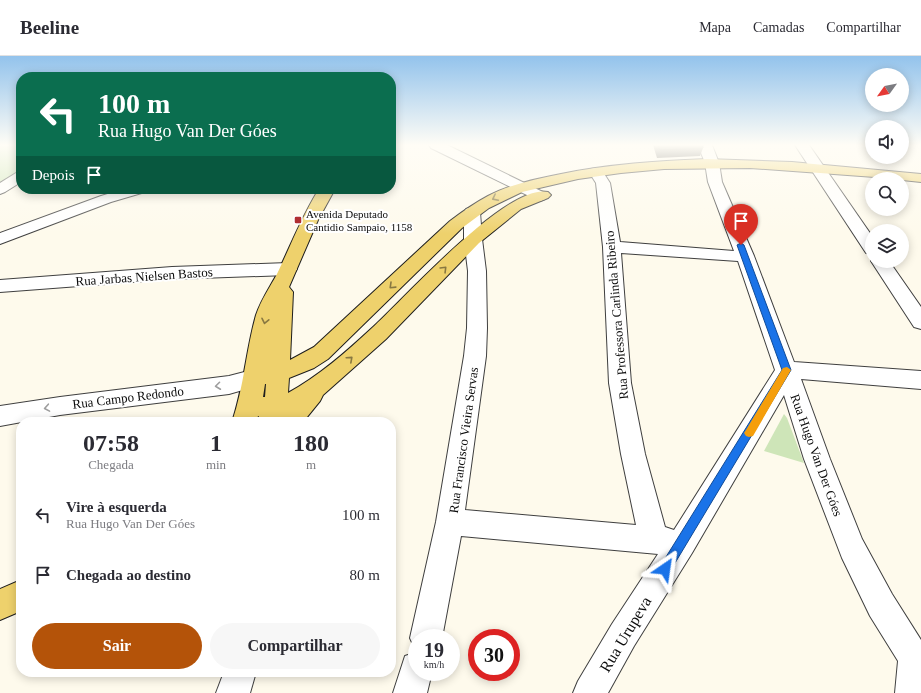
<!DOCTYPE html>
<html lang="pt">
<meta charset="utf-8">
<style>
:root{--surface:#fff;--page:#f7f7f7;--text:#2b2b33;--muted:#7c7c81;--line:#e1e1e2;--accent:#b45309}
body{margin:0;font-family:Georgia,serif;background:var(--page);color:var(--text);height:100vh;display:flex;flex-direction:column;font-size:15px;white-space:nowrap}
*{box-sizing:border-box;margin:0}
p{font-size:13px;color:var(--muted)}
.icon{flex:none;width:22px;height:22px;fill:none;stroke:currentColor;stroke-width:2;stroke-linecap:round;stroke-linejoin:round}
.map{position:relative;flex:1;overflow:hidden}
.drawer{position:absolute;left:16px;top:361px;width:380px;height:260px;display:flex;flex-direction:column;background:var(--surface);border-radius:16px;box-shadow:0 2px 10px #0003}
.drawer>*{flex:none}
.guide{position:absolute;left:16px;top:16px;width:380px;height:122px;border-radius:16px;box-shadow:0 2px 10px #0003;background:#0b6e4f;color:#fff;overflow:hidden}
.needle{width:26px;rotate:237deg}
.buttons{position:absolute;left:865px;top:12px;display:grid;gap:8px}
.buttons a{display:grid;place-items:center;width:44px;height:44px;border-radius:50%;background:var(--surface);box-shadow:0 2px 10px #0003;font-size:20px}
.speed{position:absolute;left:408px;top:573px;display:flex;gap:8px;font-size:20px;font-weight:700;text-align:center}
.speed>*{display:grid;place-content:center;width:52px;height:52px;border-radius:50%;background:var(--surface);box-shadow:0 2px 10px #0003;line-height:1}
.speed small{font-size:10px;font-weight:400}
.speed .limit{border:6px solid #d22;background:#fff;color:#111}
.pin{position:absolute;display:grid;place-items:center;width:34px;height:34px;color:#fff;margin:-41px -17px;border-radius:50% 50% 50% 0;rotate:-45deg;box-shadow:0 0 4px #0007}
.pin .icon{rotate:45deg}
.me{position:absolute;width:44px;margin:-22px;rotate:32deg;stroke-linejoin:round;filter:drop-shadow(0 0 3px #0008)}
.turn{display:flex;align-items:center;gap:14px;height:84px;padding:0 16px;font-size:18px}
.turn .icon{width:52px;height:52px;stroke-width:2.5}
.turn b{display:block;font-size:28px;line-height:34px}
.then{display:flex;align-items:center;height:38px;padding:0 16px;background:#0003;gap:8px;font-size:15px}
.eta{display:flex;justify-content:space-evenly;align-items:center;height:68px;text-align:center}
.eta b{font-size:24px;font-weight:700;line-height:28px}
.button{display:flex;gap:8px;margin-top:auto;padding:8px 16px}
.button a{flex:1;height:46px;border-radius:24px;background:var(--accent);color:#fff;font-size:16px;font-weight:700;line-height:46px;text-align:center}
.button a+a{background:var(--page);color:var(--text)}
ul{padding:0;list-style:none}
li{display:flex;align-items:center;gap:12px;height:60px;padding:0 16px}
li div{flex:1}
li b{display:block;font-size:15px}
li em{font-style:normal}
header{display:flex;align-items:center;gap:24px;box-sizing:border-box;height:56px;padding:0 20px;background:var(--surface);border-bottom:1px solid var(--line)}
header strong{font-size:19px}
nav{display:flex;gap:22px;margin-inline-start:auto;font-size:14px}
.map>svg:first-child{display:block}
</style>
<header>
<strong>Beeline</strong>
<nav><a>Mapa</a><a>Camadas</a><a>Compartilhar</a></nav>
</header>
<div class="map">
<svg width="921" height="637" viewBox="0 0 921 637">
<rect width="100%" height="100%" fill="#fefaec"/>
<g fill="#cee5b8">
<path d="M0,89H21V115L0,129Z"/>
<path d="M784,358L787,362L804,407L764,395Z"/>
</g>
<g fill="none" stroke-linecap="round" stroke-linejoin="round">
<defs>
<g id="minor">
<path d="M429,89H447L545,137L548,140L545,143L540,145L535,143L431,92Z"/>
<path d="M698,89H712L719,107L722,126L754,200L794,306L921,315V333L801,323L830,403L862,483L892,538L921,584V637H895L898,605L870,560L842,502L804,403L784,339L692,497L634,590L608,637H573L578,625L612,568L658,498L461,480L442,582H417V594L415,593L410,582L436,466L464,300L467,272L468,215L464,183V156L466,153L472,151L478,153L480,156L482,183L486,215L487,272L486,300L465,454L636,469L621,398L609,327L603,191L596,127L589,116L591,113L596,112L601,113L610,127L620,186L734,195L708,126L705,107ZM621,197L738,205L775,314L674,474L665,471L645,398L631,327Z"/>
<path d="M795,89H809L872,180V198L866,197Z"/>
<path d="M21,116V126L5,136L0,138V127L16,117Z"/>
<path d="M124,133H148L145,136L111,146L0,188V177L101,140Z"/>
<path d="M872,204V205H889L921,251V273L914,271L871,205Z"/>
<path d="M288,207L294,209L297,213L294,217L288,219L172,223L0,236V224L172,211Z"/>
<path d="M256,313L264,316L267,322L264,328L229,338L60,359L0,370V350L60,341L229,320Z"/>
<path d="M417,596V616H432L427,637H393L405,600Z"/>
<path d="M224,616H256L250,637H216Z"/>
</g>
<g id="major">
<path d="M707,103L792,106L921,118V126L902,124V123L750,112L664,113L621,117L578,123L522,136L489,152L462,172L328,303L314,312L289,322L288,337C319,320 346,296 372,272C403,244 508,126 548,136L551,139L548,142L521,153L479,187L386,283L323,339L320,345L303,366H256L259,360H258L256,366H232C244,331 246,294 256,259C261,244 270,231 277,218C291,189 302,160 319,133H335L318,164L289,231L293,236L290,304L314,291L450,165C462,156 475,147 488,140C511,128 536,123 561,118C609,108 658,105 707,103ZM265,328H266L265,341H263Z"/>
<path d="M21,524V555L0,564V533Z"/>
</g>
</defs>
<use href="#minor" stroke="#3f3f3f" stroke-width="2"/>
<use href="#major" stroke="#1d1d1d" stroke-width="2"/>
<use href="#minor" fill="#fff" fill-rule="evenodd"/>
<use href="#major" fill="#eed16c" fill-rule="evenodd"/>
</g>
<path fill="#47423f" d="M653,89H703V92L700,100L657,102Z"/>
<path fill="#534d49" stroke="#3a3633" d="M658,89H703V92L660,94Z"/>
<defs><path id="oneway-chevron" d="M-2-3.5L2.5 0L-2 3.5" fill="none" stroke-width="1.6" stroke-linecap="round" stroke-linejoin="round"/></defs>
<g stroke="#887841">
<use href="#oneway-chevron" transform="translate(495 142) rotate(153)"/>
<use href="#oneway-chevron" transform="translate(444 213) rotate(-45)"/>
<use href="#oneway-chevron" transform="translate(392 230) rotate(136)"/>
<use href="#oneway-chevron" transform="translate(265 265) rotate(102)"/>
<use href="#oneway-chevron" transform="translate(350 303) rotate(-42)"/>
</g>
<g stroke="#9e9e9e">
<use href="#oneway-chevron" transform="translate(218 330) rotate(173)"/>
<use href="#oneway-chevron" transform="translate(47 352) rotate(170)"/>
</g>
<linearGradient id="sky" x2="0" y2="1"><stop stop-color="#93c3ec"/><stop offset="0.5" stop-color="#fffdf6"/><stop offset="1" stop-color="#fffdf6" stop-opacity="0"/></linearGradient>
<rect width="921" height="178" fill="url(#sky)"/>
<path fill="#1a73e8" stroke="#114b97" d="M741,187L744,189L791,314L669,517L665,519L661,517L659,513L661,509L782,314L737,189Z"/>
<path fill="#f59e0b" d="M787,311L791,314L753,380L749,381L746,380L744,377L746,374L783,312Z"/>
<rect fill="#b02f32" stroke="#fff" stroke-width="1.5" x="294" y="160" width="8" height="8" rx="2"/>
<g text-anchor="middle" stroke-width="4" stroke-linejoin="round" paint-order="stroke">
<g font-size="11" fill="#0c0c0c" stroke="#fff" text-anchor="start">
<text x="306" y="162">Avenida Deputado<tspan x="306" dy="13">Cantidio Sampaio, 1158</tspan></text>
</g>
<g font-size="13" fill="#0c0c0c" stroke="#fff">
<text transform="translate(144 220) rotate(-4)" y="5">Rua Jarbas Nielsen Bastos</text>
<text transform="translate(616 259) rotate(-95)" y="5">Rua Professora Carlinda Ribeiro</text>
<text transform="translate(128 341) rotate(-7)" y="5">Rua Campo Redondo</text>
<text transform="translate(463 384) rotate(-82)" y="5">Rua Francisco Vieira Servas</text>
<text transform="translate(817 399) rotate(70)" y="5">Rua Hugo Van Der Góes</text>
</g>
<g font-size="16" fill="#0c0c0c" stroke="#fff">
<text transform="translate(625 578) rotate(-59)" y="6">Rua Urupeva</text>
</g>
</g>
</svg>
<div class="buttons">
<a><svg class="needle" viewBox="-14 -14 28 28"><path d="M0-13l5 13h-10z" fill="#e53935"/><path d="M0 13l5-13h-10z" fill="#7c7c81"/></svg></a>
<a><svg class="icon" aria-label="sound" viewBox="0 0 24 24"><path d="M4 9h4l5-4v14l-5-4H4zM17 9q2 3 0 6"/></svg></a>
<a><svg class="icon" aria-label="search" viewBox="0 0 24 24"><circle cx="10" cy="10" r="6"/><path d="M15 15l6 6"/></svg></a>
<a><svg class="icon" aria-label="layers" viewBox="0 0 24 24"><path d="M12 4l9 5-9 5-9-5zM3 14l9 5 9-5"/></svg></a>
</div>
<div class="speed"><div>19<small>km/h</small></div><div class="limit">30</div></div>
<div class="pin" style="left:741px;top:189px;background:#d93025"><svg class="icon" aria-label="arrive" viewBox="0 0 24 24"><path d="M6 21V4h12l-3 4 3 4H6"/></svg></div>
<svg class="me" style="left:665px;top:513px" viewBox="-20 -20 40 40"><path d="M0-17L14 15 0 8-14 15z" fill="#1a73e8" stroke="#fff" stroke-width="4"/></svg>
<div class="guide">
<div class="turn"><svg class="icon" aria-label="left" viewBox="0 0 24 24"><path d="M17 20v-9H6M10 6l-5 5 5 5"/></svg><div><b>100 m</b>Rua Hugo Van Der Góes</div></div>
<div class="then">Depois<svg class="icon" aria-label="arrive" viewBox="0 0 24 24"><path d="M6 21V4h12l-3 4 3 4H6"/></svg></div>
</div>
<section class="drawer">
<div class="eta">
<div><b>07:58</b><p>Chegada</p></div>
<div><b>1</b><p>min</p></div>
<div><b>180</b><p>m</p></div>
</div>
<ul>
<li><svg class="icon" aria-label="left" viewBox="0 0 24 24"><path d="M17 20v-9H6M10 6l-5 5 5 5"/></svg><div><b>Vire à esquerda</b><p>Rua Hugo Van Der Góes</p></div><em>100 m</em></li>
<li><svg class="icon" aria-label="arrive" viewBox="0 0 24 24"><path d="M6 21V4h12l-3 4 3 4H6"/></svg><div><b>Chegada ao destino</b></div><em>80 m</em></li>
</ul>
<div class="button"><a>Sair</a><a>Compartilhar</a></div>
</section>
</div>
